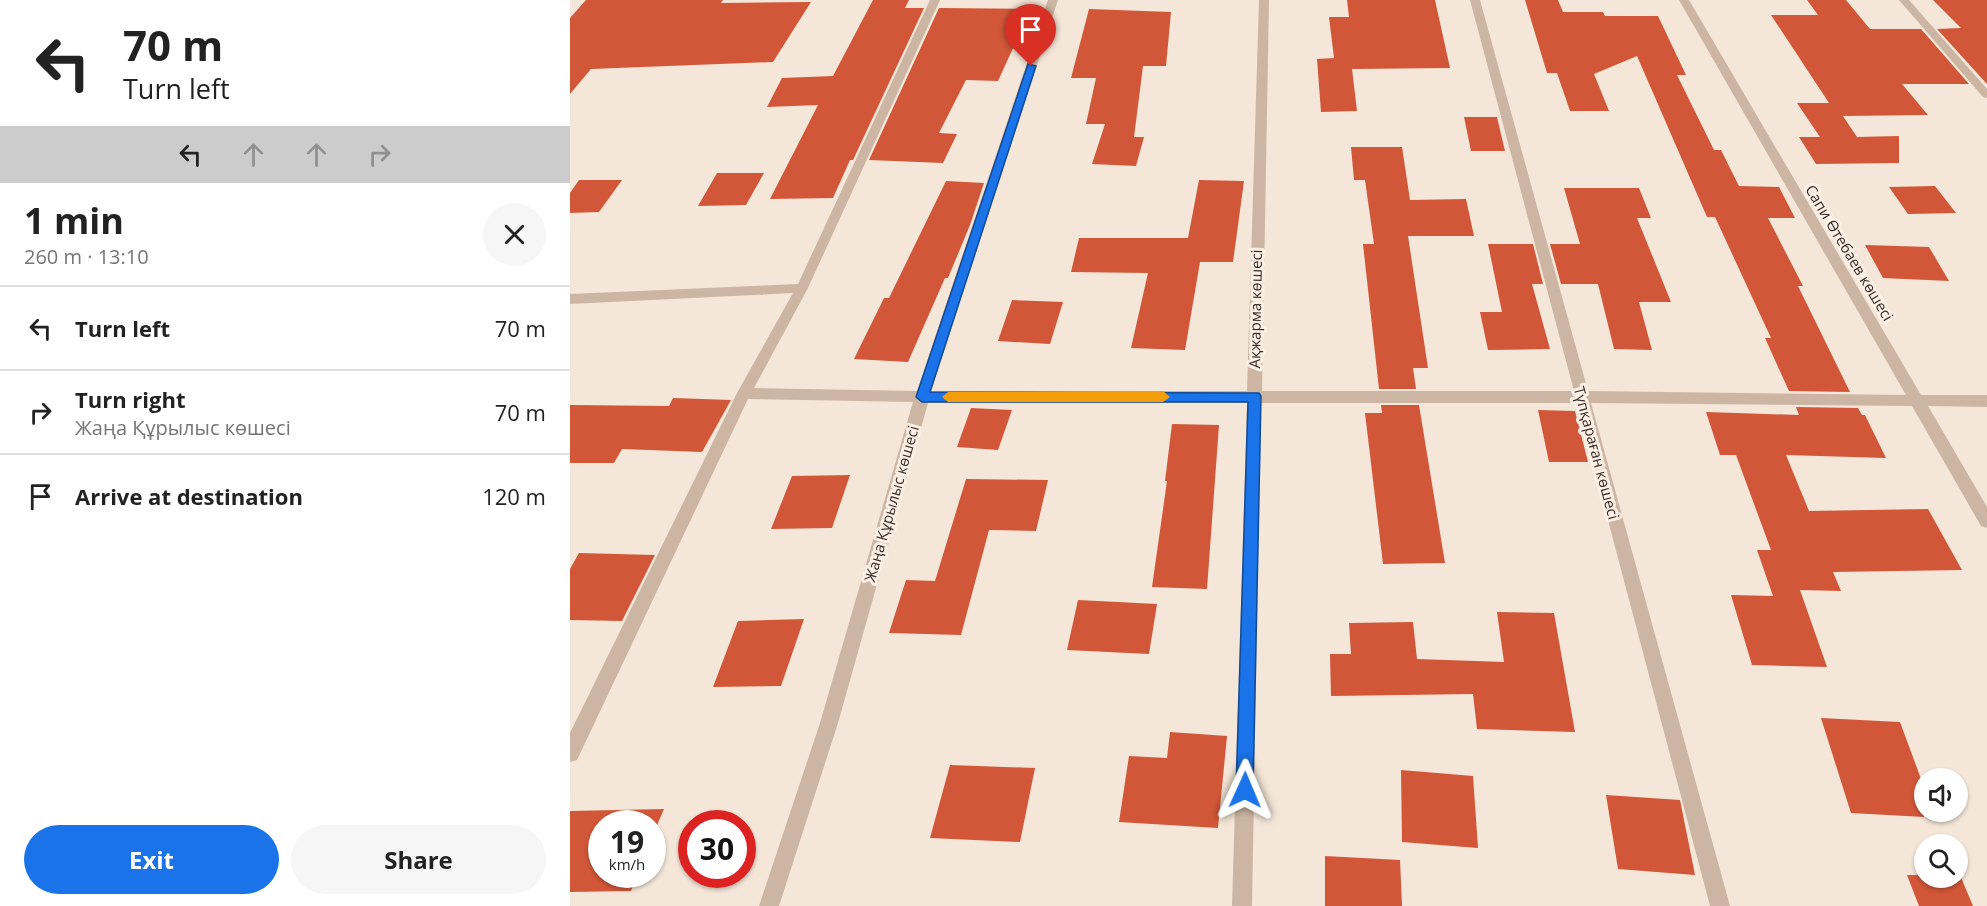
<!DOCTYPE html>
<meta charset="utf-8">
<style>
:root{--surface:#fff;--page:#f6f6f6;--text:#222;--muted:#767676;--line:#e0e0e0;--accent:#1a73e8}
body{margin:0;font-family:"Open Sans",sans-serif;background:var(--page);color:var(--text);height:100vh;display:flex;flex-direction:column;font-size:22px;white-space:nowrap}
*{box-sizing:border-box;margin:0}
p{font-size:20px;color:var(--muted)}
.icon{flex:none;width:33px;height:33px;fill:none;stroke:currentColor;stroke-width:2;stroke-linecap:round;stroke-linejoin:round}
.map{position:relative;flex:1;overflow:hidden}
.details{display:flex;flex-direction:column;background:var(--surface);width:570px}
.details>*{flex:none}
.top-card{background:#fff;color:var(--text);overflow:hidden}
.tools{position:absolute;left:1344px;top:768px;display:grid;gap:12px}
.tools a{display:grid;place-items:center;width:54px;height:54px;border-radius:50%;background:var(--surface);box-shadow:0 2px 4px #0004;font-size:30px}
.speed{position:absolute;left:18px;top:810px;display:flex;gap:12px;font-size:30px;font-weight:700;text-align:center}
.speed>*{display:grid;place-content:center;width:78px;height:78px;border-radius:50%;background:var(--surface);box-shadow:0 2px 4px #0004;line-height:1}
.speed small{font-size:15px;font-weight:400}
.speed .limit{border:9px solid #d22;background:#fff;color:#111}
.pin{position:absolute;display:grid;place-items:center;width:51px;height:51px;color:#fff;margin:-62px -26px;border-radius:50% 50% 50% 0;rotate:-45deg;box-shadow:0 0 6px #0007}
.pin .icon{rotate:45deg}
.me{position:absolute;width:66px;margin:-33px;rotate:1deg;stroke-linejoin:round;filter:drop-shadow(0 0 4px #0008)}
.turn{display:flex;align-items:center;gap:21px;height:126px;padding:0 24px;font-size:27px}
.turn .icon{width:78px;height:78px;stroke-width:2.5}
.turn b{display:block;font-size:42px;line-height:51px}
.lanes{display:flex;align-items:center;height:57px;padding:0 24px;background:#0003;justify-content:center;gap:30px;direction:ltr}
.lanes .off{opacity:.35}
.round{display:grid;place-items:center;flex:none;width:63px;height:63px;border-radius:32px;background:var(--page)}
.overview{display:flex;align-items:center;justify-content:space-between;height:102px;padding:0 24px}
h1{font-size:36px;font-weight:700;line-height:45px}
.primary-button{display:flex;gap:12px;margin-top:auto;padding:12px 24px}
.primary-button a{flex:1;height:69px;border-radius:36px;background:var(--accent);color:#fff;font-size:24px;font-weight:700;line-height:69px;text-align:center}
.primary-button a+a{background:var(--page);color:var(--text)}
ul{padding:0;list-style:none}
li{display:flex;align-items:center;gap:18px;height:84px;padding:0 24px;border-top:2px solid var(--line)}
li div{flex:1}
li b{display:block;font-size:22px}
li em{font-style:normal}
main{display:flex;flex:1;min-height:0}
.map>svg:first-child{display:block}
</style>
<main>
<section class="details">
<div class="top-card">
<div class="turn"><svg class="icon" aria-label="left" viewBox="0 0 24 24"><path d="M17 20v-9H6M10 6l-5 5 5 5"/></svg><div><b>70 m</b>Turn left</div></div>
<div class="lanes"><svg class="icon" aria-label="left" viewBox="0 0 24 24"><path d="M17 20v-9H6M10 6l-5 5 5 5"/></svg><svg class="icon off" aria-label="ahead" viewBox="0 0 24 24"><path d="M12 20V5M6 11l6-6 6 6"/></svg><svg class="icon off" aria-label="ahead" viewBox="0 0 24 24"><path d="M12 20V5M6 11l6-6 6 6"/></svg><svg class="icon off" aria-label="right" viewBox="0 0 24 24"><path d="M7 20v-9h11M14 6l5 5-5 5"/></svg></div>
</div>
<div class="overview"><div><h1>1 min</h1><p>260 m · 13:10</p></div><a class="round"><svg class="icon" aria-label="close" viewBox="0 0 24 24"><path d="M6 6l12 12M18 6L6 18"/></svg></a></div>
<ul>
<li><svg class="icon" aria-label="left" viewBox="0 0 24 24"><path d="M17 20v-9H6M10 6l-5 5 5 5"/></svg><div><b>Turn left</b></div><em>70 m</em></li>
<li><svg class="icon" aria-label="right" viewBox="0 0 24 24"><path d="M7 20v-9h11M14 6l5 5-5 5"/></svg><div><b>Turn right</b><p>Жаңа Құрылыс көшесі</p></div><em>70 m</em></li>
<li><svg class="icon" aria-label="arrive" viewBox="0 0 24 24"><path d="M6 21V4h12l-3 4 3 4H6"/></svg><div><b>Arrive at destination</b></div><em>120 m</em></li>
</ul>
<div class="primary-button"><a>Exit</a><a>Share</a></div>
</section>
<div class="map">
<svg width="1417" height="906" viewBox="0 0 1417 906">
<rect width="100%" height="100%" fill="#f4e6d8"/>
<g fill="#d25738">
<path d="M16,0H153L151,3L241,2L203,62L21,69L0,94V18Z"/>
<path d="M303,0H339L335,8H354L283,160H280L263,198L200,199L248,105L197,107L212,78L263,76Z"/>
<path d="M777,0H865L880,68L782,69L787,111L751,112L747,59L764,58L759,17H779Z"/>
<path d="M955,0H988L993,12H1033L1035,16H1088L1116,75H1107L1144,150H1151L1169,186L1209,187L1225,218H1198L1233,286H1228L1280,392L1219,391L1195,338H1201L1145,217H1137L1067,56L1024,74L1039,111H1000L987,73H977Z"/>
<path d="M1237,0H1276L1300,29H1351L1399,84H1332L1358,115L1273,116L1287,137L1329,136V163L1246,164L1229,137H1250L1227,103H1259L1201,15H1248Z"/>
<path d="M1363,0H1417V84L1367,29L1391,28Z"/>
<path d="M369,8L461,9L428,81L396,80L369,133L387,134L373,163L299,160Z"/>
<path d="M519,9L601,12L596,66H573L564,137H574L566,166L522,164L535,124H516L526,78H501Z"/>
<path d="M894,117H927L935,151H901Z"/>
<path d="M781,147H832L840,200L896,199L904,236H838L858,368H843L846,389H809L793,244H804L795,180H784Z"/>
<path d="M147,173H194L176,205L128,206Z"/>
<path d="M9,180H52L29,212L0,213V193Z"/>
<path d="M629,180L674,181L663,262H630L615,350L561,348L578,273L501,272L509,238H618Z"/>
<path d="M376,181L414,183L400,225L378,278H375L338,362L284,359L314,298H319Z"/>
<path d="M1365,186L1386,213L1338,214L1319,187Z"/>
<path d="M994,188H1069L1081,218H1067L1101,302H1069L1082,350L1044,349L1028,284H991L980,244H1010Z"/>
<path d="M918,244H963L973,284H962L980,349L918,350L910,312H932Z"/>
<path d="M1295,245L1359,247L1379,281L1313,278Z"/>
<path d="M442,300L493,302L480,344L428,341Z"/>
<path d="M103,398L161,400L132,452L52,449L44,463H0V405L99,406Z"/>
<path d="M811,405H849L875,563L813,564L795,413H812Z"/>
<path d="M1226,407L1288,408L1292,415H1295L1316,458L1216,455L1239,511L1358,509L1392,570L1263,572L1271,591L1230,590L1257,667L1182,665L1161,595L1203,596L1187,550H1201L1166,455H1150L1136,412L1229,415Z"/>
<path d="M401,408L442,410L428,450L387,447Z"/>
<path d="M968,410L1005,411L1018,462H979Z"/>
<path d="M602,424L649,425L637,589L582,587L597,481H595Z"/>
<path d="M280,475L262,528L201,529L222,476Z"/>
<path d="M396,479L478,480L466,531L419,530L391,635L319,633L336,580L365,581Z"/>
<path d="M9,553L85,555L52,621L0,620V569Z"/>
<path d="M508,600L587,604L579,654L497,650Z"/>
<path d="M927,612L984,613L1005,732L907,729L903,694L761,696L760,654H781L779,623L843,622L847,659L934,662Z"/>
<path d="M234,619L211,686L143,687L168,621Z"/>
<path d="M1251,718L1330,722L1354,787V817L1281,813Z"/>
<path d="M600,732L657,736L648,828L549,822L559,756L597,758Z"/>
<path d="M380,765L465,768L450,842L360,838Z"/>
<path d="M831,770L903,776L908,848L832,842Z"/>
<path d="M1036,795L1110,800L1125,875L1048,869Z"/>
<path d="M94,809L82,837V824H32V874H68L61,891L0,892V811Z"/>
<path d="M755,856L830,860L832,906H755Z"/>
<path d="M1337,875H1354V878H1388L1390,875L1403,906H1349Z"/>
</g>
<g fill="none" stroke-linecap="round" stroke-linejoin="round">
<g fill="#cdb5a3" fill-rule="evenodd">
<path d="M360,0H370L238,288L184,388L347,391L478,0H488L361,391H677L689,0H699L692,391H1004L900,0H910L1018,391L1336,395L1109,0H1119L1351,395H1417V407L1358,406L1417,507V528L1411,526L1342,406L1021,403L1160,906H1140L1007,403H691L682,906H662L677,403H358L268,723L209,906H189L250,723L343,402L178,399L7,760L0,762V733L167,393L223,293L0,304V294L228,284Z"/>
<path d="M1329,0H1339L1417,89V98L1413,97Z"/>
</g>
</g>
<path fill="#1a73e8" stroke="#114b97" stroke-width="1.5" d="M458,64L466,66L360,392L689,393L691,396L683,790L681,796L675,799L668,796L666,790L678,402H352L346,397Z"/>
<path fill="#f59e0b" d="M593,391L600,397L593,402H378L372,397L378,392Z"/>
<g text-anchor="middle" stroke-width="6" stroke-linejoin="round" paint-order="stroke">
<g font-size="15" fill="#372b26" stroke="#fbf0e5">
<text transform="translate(1279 253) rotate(59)" y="5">Сапи Өтебаев көшесі</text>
<text transform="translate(686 309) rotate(-89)" y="5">Ақжарма көшесі</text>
<text transform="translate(1026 453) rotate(75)" y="5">Түпқараған көшесі</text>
<text transform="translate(322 504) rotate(-74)" y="5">Жаңа Құрылыс көшесі</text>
</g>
</g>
</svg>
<div class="tools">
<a><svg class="icon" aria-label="sound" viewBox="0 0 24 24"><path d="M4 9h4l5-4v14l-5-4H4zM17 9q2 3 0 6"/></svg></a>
<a><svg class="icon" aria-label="search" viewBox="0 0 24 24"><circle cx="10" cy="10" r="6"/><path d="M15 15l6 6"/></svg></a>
</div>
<div class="speed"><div>19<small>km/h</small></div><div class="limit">30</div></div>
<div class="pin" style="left:461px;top:66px;background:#d93025"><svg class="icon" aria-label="arrive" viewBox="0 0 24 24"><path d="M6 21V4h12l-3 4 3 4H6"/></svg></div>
<svg class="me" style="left:675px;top:790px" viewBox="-20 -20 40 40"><path d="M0-17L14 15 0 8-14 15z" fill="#1a73e8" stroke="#fff" stroke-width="4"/></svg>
</div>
</main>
